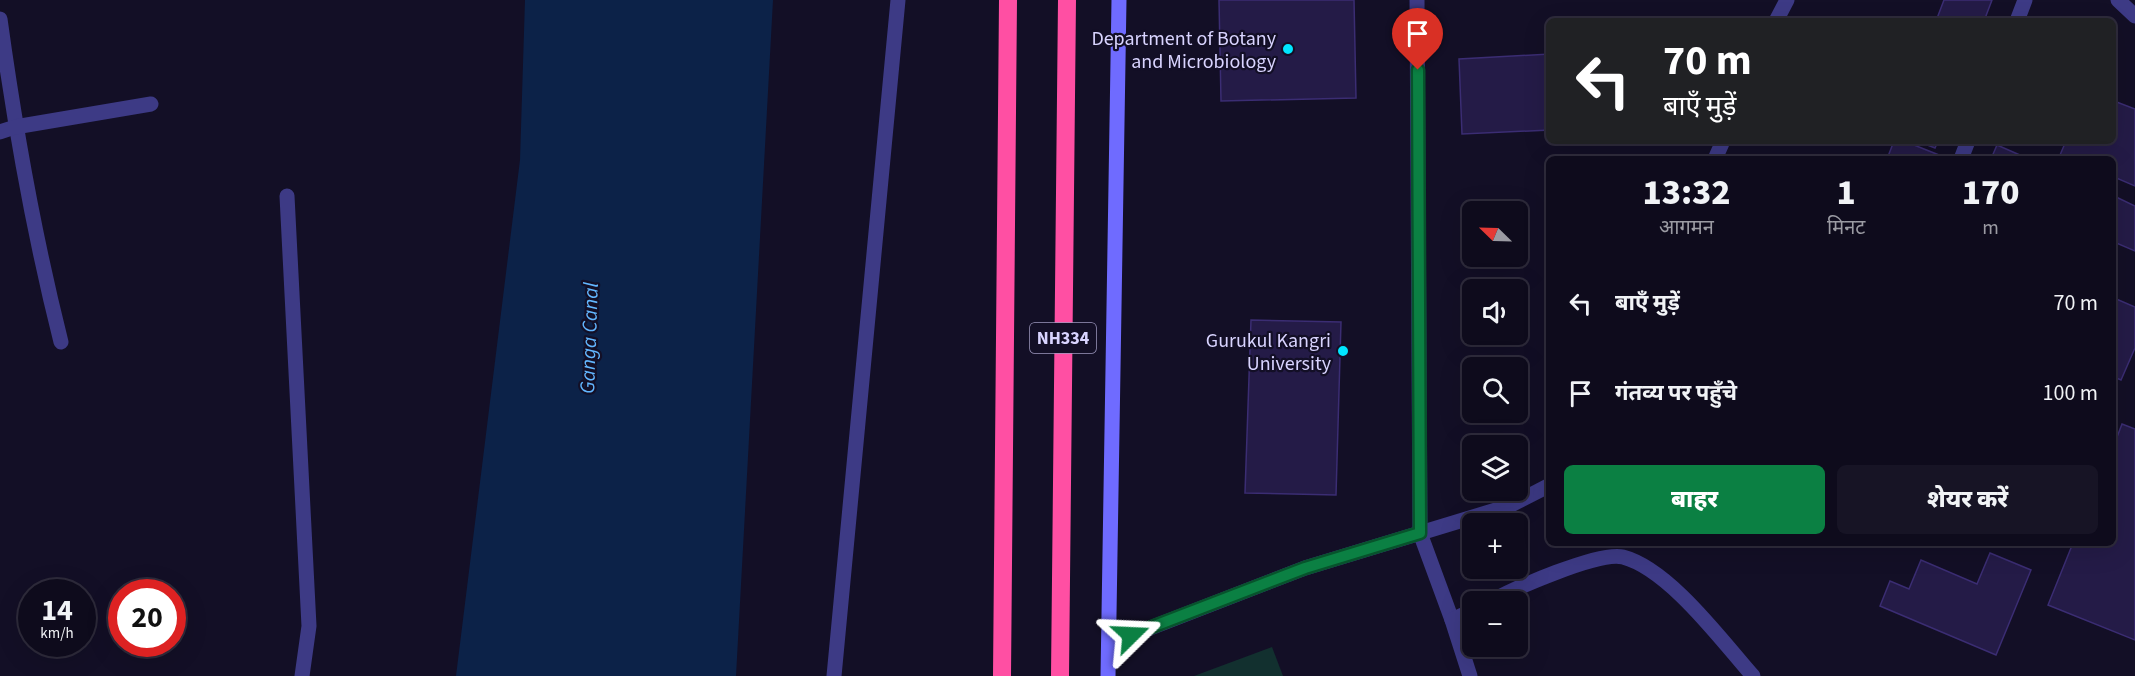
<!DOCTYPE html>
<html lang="hi">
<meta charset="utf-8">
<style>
:root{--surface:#0e0b1c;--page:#171425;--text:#f1f3f6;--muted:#9b9ba3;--line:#2e2b3b;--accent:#0b8043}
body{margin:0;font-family:"Source Sans 3","Noto Sans Devanagari",sans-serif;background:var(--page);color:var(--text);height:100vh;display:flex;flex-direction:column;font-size:22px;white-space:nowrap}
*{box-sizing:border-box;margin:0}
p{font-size:20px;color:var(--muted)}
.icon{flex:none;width:33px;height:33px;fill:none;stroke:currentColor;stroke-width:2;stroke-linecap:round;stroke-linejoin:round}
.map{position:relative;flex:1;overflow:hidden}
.drawer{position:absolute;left:1546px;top:156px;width:570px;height:390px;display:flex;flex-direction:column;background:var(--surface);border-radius:9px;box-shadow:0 6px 24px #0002,0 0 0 2px var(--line)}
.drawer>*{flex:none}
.banner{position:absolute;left:1546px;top:18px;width:570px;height:126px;border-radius:9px;box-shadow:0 6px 24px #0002,0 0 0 2px var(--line);background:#202124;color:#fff;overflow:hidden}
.needle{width:39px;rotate:293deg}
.controls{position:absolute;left:1462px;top:201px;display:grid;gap:12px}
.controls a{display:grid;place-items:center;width:66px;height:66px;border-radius:9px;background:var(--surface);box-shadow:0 6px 24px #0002,0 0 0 2px var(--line);font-size:30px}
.speed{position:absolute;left:18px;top:579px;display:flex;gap:12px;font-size:30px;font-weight:700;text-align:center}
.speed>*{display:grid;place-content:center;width:78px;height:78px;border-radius:50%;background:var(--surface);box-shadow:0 6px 24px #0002,0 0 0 2px var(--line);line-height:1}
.speed small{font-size:15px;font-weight:400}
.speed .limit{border:9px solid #d22;background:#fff;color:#111}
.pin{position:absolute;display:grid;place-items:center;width:51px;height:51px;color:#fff;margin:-62px -26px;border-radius:50% 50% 50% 0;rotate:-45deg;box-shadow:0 0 6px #0007}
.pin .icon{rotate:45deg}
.me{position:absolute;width:66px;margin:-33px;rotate:69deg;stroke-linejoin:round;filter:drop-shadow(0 0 4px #0008)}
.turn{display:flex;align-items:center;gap:21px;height:126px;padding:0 18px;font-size:27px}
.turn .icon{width:78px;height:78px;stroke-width:2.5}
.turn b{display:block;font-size:42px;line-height:51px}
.eta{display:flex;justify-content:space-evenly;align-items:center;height:102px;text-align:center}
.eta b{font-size:36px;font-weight:800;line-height:42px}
.button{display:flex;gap:12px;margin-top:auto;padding:12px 18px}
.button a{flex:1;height:69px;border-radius:9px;background:var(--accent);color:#fff;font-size:24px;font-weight:800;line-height:69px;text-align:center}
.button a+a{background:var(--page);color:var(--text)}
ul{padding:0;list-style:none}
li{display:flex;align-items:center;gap:18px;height:90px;padding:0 18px}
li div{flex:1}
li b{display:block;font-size:22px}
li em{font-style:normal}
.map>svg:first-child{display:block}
</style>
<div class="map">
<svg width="2135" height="676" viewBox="0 0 2135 676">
<rect width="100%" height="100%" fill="#130f26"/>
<path fill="#12302f" d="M1272,647L1283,676H1194Z"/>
<path fill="#0c2248" d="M525,0H773L736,676H456L520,160Z"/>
<g fill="#241b47" stroke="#3b2d73" stroke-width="1.5">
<path d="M1219,0H1354L1356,98L1221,101Z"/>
<path d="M1944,0H1992L1984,21H1936Z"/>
<path d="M1550,54V130L1462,134L1459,59Z"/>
<path d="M2114,101L2135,109V186L2114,177V159H2069L2060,155L2066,141H2114Z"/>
<path d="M1894,141H1904L1939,155L1937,159H1887Z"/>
<path d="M1917,141H1938L1935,148Z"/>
<path d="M1997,145L2029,159H1991Z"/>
<path d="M2114,196L2135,206V251L2114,242Z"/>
<path d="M2114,298L2135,307V348L2121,380L2114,377Z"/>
<path d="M1251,320L1341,322L1336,495L1245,493Z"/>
<path d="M2122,424L2135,429V640L2048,605L2073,543H2114V445Z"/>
<path d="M1990,553L2031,570L1996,655L1880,606L1890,581L1909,589L1921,560L1977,584Z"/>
</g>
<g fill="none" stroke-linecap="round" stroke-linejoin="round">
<g stroke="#3d3a85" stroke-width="15">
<path d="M1417,0L1420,533L1452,620"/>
<path d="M2118,0L2135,16"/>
<path d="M1776,21L1787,0"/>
<path d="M2017,21L2025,0"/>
<path d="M1715,159L1723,141"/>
<path d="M1961,159L1968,141"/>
<path d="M1490,602C1513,589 1599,551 1623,557C1669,569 1722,641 1753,676"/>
<path d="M1109,644L1305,568L1509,506L1550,485"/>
<path d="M1470,676L1452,620L1473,610"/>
</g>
<g stroke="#3d3a85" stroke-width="15">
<path d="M0,19C15,128 34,235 61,342"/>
<path d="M0,132L15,127L151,104"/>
<path d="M287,196L309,626L302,676"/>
<path d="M834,676L898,0"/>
</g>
<path stroke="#6f6bff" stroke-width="15" d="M1108,676L1119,0"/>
<g stroke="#ff4fa3" stroke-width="18">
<path d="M1002,676L1008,0"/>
<path d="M1060,676L1067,0"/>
</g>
</g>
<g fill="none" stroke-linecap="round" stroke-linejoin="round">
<defs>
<path id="route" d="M1131,635L1305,568L1420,533L1418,70"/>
</defs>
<use href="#route" stroke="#07532c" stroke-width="15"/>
<use href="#route" stroke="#0b8043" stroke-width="10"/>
</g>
<g fill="#00e5ff" stroke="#130f26" stroke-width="2">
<circle cx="1288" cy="49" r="6"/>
<circle cx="1343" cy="351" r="6"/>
</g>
<g text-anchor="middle" stroke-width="4.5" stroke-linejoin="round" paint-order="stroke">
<rect fill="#130f26" stroke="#9e99be" stroke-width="1.5" x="1030" y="323" width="66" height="30" rx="4.5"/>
<g font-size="18" font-weight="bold" fill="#d9d4ff">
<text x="1063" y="344">NH334</text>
</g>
<g font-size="20" fill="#d9d4ff" stroke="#130f26" text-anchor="end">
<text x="1276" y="45">Department of Botany<tspan x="1276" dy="23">and Microbiology</tspan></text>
<text x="1331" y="347">Gurukul Kangri<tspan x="1331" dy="23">University</tspan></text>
</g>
<g font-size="21" font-style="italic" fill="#62b6ff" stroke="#130f26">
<text transform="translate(589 338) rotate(-88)" y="7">Ganga Canal</text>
</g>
</g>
</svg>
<div class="controls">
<a><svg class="needle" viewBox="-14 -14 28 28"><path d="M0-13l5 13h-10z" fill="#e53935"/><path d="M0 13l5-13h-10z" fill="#9b9ba3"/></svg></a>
<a><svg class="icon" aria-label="sound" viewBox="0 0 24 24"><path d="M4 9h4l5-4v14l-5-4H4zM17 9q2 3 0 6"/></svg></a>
<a><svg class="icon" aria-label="search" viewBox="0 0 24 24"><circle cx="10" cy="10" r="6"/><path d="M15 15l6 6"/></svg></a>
<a><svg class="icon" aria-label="layers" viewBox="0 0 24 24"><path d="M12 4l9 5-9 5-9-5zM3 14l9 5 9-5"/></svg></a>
<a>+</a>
<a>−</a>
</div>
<div class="speed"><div>14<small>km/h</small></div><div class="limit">20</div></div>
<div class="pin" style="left:1418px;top:70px;background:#d93025"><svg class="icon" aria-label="arrive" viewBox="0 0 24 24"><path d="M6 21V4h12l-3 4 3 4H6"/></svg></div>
<svg class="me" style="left:1131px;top:635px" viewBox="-20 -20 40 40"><path d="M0-17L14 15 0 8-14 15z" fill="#0b8043" stroke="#fff" stroke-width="4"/></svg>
<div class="banner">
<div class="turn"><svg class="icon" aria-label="left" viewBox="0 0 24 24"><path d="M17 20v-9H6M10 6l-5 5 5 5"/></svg><div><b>70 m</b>बाएँ मुड़ें</div></div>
</div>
<section class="drawer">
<div class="eta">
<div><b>13:32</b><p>आगमन</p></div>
<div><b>1</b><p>मिनट</p></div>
<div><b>170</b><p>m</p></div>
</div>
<ul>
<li><svg class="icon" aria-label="left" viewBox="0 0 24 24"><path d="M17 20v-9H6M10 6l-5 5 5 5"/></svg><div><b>बाएँ मुड़ें</b></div><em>70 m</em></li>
<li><svg class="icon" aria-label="arrive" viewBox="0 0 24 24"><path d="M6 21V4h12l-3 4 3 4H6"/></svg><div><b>गंतव्य पर पहुँचे</b></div><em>100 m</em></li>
</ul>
<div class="button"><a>बाहर</a><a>शेयर करें</a></div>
</section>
</div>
